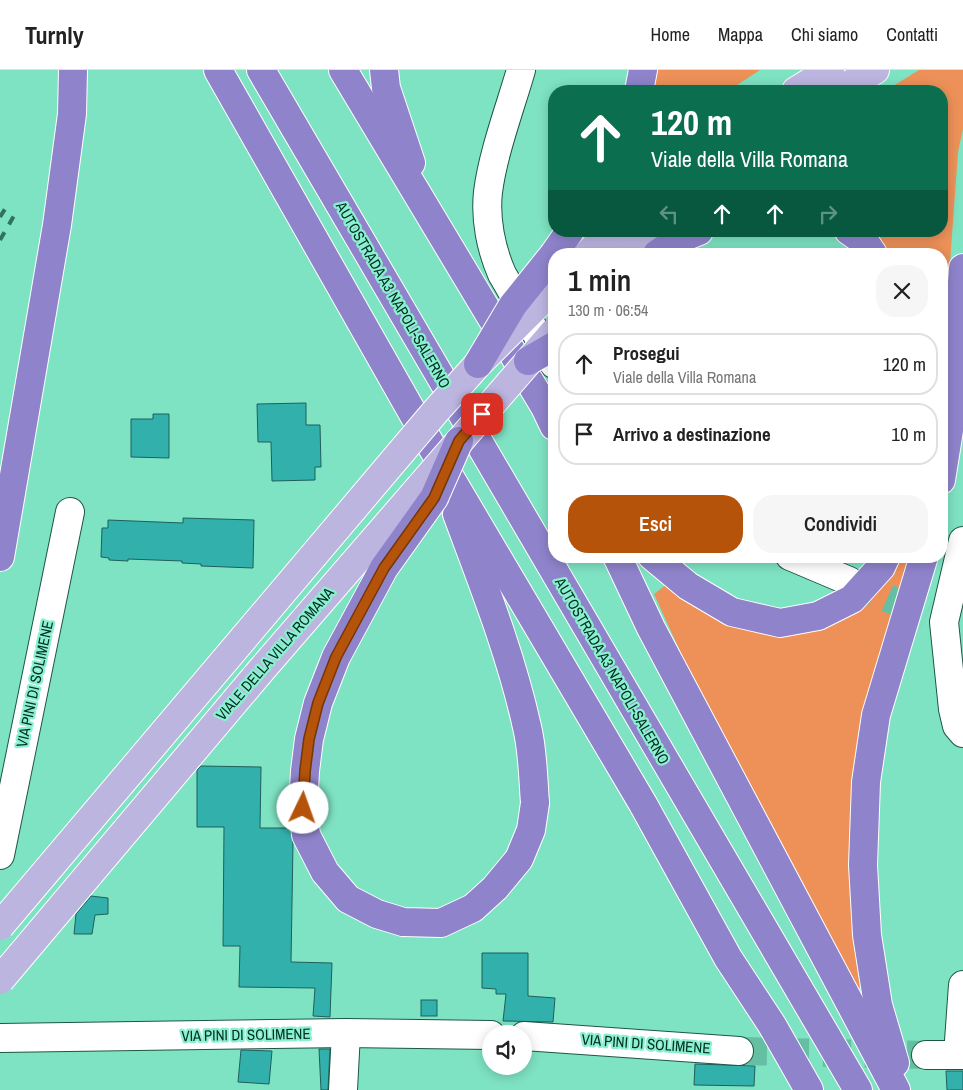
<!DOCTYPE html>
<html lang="it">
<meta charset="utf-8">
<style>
:root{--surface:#fff;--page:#f6f6f6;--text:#222;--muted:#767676;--line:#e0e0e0;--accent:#b45309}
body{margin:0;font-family:"Archivo Narrow",sans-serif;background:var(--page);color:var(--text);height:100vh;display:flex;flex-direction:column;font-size:19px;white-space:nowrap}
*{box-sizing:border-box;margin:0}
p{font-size:16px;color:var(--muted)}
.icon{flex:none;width:28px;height:28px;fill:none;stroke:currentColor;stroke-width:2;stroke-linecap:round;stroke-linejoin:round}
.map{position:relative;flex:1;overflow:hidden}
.details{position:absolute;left:548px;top:178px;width:400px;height:315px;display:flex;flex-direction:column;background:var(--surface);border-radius:20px;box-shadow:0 2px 12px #0003}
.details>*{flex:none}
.hud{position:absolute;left:548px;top:15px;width:400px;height:152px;border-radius:20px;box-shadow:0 2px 12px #0003;background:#0b6e4f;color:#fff;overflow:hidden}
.controls{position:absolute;left:482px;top:955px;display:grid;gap:10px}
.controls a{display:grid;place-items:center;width:50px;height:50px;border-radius:50%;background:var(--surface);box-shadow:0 2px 12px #0003;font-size:25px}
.pin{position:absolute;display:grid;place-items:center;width:42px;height:42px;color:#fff;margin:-21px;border-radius:10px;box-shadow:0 2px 8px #0006}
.me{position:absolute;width:55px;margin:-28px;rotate:3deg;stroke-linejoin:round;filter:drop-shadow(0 0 4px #0008)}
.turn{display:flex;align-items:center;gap:18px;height:105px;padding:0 20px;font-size:22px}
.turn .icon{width:65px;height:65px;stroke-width:2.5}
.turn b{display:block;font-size:35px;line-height:42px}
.lanes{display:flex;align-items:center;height:48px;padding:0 20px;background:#0003;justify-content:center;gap:25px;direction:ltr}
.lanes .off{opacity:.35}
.round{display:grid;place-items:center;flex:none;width:52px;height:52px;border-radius:20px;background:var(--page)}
.head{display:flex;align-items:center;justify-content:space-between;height:85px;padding:0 20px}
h1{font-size:30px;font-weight:600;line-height:38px}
.action{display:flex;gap:10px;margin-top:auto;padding:10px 20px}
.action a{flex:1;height:58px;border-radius:20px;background:var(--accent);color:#fff;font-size:20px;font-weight:600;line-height:58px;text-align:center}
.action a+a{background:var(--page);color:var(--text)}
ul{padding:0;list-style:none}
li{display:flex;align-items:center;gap:15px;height:62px;margin:0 10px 8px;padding:0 10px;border:2px solid var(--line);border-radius:20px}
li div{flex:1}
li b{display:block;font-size:19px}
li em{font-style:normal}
header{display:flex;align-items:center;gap:30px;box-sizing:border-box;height:70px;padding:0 25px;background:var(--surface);border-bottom:1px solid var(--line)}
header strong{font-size:24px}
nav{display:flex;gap:28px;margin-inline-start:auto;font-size:18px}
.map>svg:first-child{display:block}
</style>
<header>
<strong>Turnly</strong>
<nav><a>Home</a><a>Mappa</a><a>Chi siamo</a><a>Contatti</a></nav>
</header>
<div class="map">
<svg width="963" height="1020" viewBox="0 0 963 1020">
<rect width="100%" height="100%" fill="#7ee3c3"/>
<g fill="#ed9159">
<path d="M651,0H760L728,21H646Z"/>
<path d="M919,0H963V59L958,82L941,318V184H888L873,161H941V21H885Z"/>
<path d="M897,486H914L850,792L854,875L860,917L846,918L735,702L654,524L667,514L776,562Z"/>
</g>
<g fill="#32b0ab" stroke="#1f5f5c">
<path d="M306,333V355H320L321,397H315V410L272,411L271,372H258L257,334Z"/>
<path d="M153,344H169V388L131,387V349H153Z"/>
<path d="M183,448L254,450L253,498L201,496V494L182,493V491L128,489V491L109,490V488L101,487L102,458H108V450L183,453Z"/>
<path d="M201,696L261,697L260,758H290L293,773L291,892L332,893L330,947L313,946L315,918L239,917L240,876H223L224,757H197V700Z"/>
<path d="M91,826L108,828V844L95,845L92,864H74L76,844Z"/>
<path d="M482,883H528V926L555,928L553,952L503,951L506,924H496V919L482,918Z"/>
<rect x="421" y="930" width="16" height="16"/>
<path d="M319,979H330L328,1020H321Z"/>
<path d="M241,980L272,981L269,1014L238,1012Z"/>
<path d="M695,994L755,996L754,1016L694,1015Z"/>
<path d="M946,1001H963V1020H947Z"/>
</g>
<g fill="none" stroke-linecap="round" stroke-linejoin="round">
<g stroke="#65bfa3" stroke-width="28" stroke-dasharray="28 14" stroke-linecap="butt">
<path d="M849,511L926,545"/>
<path d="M739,981L926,985"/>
</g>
<defs>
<g id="minor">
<path d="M521,0C510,38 493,83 488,122C485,149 491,179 502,204L554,294"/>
<path d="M963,471L944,552L953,639L957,656L963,663"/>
<path d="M790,486L849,511"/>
<path d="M0,785L70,442"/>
<path d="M524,966L739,981"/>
<path d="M0,968L346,963L491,965"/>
<path d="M926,985H963"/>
<path d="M958,985L963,915"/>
<path d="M343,1020L346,963"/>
</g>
<g id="major">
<path d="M796,21L830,0"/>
<path d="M838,21L875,0"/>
<path d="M588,184L610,161"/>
<path d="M625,184L646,161"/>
</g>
<g id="highway">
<path d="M218,0L432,377L643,734L728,888L772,955L809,1020"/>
<path d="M261,0L858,1020"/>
<path d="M343,0L545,337L554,356"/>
<path d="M384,0L386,18L411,93"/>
<path d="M639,21L643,0"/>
<path d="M849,161L865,172L873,184"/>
<path d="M554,184L570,161"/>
<path d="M657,184L679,169L699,161"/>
<path d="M941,410L954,329L963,198"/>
<path d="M457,444C483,514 511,584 527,657C533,681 533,708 535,733"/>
<path d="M617,486L651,558L896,1020"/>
<path d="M652,486L688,516L732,542L780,553L818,546L852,529L881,497L886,486"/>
<path d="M0,487L57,155L72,44L73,0"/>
<path d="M895,993L878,935L867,865L863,795L866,712L876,645L924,486"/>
</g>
</defs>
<use href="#minor" stroke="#1f5646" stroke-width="30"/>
<use href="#major" stroke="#fff" stroke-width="30"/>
<use href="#highway" stroke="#fff" stroke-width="30"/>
<use href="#minor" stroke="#fff" stroke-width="28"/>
<use href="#major" stroke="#bcb5e0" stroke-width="28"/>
<use href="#highway" stroke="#8f83cb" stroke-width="28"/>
<g stroke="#2f725e" stroke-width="4" stroke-dasharray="9 9" stroke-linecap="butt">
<path d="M0,147L5,139"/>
<path d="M0,170L15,144"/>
</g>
<defs>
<g id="major-bridge">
<path d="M0,856L435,342L478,294L554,218"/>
<path d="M0,910L263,598L554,262"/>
</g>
<g id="highway-bridge">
<path d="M528,291L554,276"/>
<path d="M478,294L513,235L554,184"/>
<path d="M459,371L434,428L384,498L336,587L318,633L309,669L305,701L303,738L306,765L325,802L348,829L377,844L403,852L441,853L473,838L495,818L519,789L531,760L535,733"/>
</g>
</defs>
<use href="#major-bridge" stroke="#fff" stroke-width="30" stroke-linecap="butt"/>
<use href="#highway-bridge" stroke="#fff" stroke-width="30" stroke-linecap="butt"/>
<use href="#major-bridge" stroke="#bcb5e0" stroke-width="28"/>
<use href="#highway-bridge" stroke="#8f83cb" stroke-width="28"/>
</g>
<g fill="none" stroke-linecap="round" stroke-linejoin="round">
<defs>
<path id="route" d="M303,738L305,701L309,669L318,633L336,587L384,498L434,428L459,371L482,344"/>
</defs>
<use href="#route" stroke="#753606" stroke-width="12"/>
<use href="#route" stroke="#b45309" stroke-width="9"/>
</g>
<g text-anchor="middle" stroke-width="4.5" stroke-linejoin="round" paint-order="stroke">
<g font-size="15" fill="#002e22" stroke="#8bf0d0">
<text transform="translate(393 225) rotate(60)" y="5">AUTOSTRADA A3 NAPOLI-SALERNO</text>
<text transform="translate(275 584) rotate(-49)" y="5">VIALE DELLA VILLA ROMANA</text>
<text transform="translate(612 601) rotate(60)" y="5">AUTOSTRADA A3 NAPOLI-SALERNO</text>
<text transform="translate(35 614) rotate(-78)" y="5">VIA PINI DI SOLIMENE</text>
<text transform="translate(246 965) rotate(-1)" y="5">VIA PINI DI SOLIMENE</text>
<text transform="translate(646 974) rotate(4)" y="5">VIA PINI DI SOLIMENE</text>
</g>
</g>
</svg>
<div class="controls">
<a><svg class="icon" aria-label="sound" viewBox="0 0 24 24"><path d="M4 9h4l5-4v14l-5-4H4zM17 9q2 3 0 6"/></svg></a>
</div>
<div class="pin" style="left:482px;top:344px;background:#d93025"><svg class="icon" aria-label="arrive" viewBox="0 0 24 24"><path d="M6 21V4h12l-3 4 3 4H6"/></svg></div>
<svg class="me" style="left:303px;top:738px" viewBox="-20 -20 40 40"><circle r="19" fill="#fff"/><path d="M0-13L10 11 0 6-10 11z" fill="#b45309"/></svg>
<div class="hud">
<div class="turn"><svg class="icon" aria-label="ahead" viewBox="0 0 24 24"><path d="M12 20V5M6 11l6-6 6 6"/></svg><div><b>120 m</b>Viale della Villa Romana</div></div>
<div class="lanes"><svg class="icon off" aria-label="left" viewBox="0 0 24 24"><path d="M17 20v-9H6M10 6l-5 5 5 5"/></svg><svg class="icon" aria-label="ahead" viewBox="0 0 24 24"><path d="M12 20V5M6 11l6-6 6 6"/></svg><svg class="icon" aria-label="ahead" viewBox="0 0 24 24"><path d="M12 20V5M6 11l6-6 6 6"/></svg><svg class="icon off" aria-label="right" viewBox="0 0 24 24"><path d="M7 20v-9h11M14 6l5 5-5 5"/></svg></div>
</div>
<section class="details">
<div class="head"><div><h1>1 min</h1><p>130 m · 06:54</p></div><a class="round"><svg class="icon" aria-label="close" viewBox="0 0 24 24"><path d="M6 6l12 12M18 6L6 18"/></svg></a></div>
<ul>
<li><svg class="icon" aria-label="ahead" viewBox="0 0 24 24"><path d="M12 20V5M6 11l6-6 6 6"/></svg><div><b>Prosegui</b><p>Viale della Villa Romana</p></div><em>120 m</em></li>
<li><svg class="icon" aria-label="arrive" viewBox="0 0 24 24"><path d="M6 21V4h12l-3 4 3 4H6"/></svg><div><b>Arrivo a destinazione</b></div><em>10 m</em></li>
</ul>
<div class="action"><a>Esci</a><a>Condividi</a></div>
</section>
</div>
